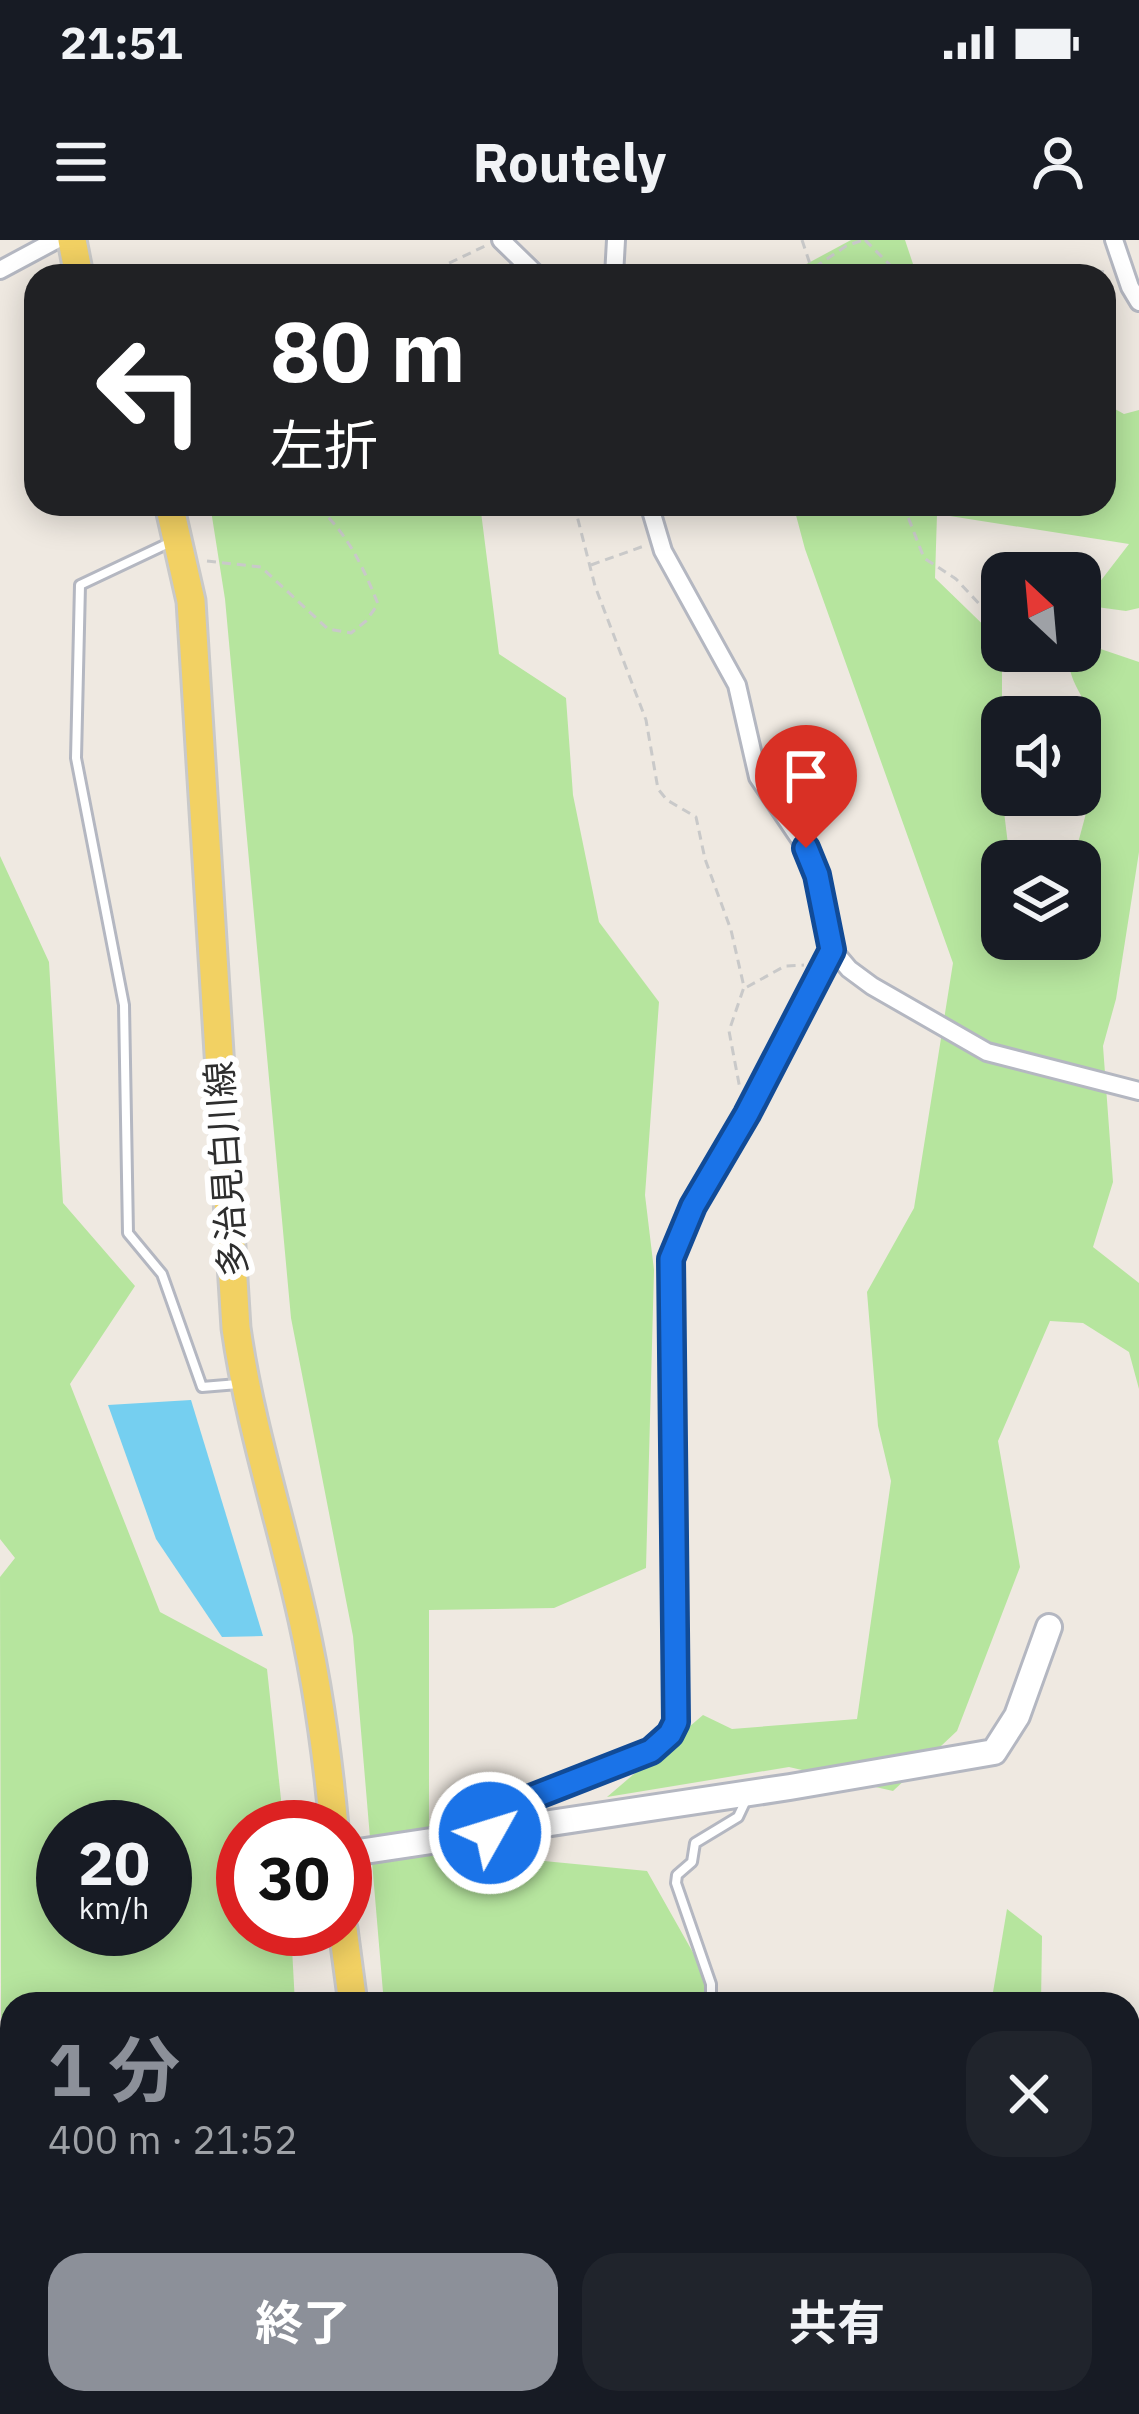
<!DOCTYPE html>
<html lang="ja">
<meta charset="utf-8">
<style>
:root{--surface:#171b24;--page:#20242c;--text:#f1f3f6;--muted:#9ea1a6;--accent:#8c9099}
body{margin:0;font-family:"IBM Plex Sans","Noto Sans JP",sans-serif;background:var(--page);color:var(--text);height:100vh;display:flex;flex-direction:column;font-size:45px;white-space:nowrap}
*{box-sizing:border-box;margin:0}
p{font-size:39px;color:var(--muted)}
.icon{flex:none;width:66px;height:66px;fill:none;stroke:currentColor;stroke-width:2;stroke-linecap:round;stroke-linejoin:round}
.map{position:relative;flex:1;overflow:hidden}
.side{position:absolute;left:0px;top:1752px;width:1140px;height:423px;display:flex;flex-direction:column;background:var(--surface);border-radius:36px 36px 0 0;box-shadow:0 6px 30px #0003}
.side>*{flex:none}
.hud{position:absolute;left:24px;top:24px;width:1092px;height:252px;border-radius:36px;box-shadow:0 6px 30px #0003;background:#202124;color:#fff;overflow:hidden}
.needle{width:78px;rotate:334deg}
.fabs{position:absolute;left:981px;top:312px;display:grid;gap:24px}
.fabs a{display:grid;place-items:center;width:120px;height:120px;border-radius:24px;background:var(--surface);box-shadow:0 6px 30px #0003;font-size:60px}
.speed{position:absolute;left:36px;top:1560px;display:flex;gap:24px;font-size:60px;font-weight:700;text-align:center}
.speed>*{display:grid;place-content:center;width:156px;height:156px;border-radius:50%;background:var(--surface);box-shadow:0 6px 30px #0003;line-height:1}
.speed small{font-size:30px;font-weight:400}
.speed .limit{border:18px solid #d22;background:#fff;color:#111}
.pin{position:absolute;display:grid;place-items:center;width:102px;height:102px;color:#fff;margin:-123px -51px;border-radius:50% 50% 50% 0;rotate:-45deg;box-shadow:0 0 12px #0007}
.pin .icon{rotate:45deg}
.me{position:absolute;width:132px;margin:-66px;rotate:51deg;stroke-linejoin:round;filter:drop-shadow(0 0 9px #0008)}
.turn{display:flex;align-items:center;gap:42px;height:252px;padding:0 48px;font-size:54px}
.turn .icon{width:156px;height:156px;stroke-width:2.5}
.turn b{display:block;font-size:84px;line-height:102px}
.round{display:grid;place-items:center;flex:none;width:126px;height:126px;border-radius:36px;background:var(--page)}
.summary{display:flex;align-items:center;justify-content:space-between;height:204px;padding:0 48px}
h1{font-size:72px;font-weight:700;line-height:90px;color:var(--accent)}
.action{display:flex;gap:24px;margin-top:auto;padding:24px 48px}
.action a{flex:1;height:138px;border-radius:36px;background:var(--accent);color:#fff;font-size:48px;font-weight:700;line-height:138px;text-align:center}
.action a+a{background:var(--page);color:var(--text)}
.status{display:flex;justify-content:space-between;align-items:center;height:84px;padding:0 60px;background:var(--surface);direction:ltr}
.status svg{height:33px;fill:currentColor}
header{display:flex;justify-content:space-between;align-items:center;height:156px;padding:0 48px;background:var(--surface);font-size:54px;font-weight:700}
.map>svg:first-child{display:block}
</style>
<div class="status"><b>21:51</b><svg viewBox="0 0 49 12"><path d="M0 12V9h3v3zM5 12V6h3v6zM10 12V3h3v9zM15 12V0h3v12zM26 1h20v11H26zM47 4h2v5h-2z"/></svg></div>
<header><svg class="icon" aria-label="menu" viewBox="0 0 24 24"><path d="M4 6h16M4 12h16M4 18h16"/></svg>Routely<svg class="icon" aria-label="person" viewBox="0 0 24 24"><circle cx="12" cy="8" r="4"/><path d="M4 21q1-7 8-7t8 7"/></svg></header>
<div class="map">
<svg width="1139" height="2174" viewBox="0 0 1139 2174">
<rect width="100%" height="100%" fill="#efe9e1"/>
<g fill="#b6e59e" fill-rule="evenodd">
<path d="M851,0H905L917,36H796L799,28Z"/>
<path d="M1104,163L1124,174L1139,170V368L1126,371L1082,365L1129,304L937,274L935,338L1002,403V555L1010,621H1002V699L1048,708L1051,699H1080V621H1073C1082,588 1102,524 1096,490C1090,461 1065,442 1069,411H1080V402L1139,422V612L1116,759L1103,806L1113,942L1093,1007L1139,1043V1149L1129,1112L1083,1083L1050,1081L998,1201L1020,1327L957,1491L893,1551L789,1527L607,1557L703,1475L732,1489L857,1479L891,1241L878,1186L867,1052L914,968L953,723L805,309L793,264H1104Z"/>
<path d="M210,264H480L499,414L566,458L573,555L599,682L659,762L645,955L654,1030L646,1328L554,1368L429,1370V1610L647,1631L722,1764H384L353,1396L291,1078L225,359Z"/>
<path d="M0,616L49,722L63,963L135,1046L70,1144L160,1372L267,1429L284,1587H243V1689H291L295,1764H12V2163H438L443,2174H2L0,1337L15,1318L0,1299ZM165,1587V1689H63V1587Z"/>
<path d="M1007,1669L1042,1696L1041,1764H991Z"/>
<path d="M476,2163H616L617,2174H479Z"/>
</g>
<path fill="#75cff0" d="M191,1160L263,1396L222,1397L156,1299L108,1165Z"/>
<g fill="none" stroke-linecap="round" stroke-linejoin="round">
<defs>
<g id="lane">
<path d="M171,302L80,345L76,518L124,765L128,993L162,1034L202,1147L238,1144"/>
<path d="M711,1764V1744L676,1643L677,1635L692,1622L695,1603L738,1577L746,1560"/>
<path d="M750,2174V2163"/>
</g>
<g id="street">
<path d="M501,0L538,36"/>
<path d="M1114,0L1130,47L1139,62"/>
<path d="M0,30L56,0"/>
<path d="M614,36L616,0"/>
<path d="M649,264L663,311L737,445L758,537L806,608L817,635L833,710L849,729L872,746L987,812L1139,851"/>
<path d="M491,1593L505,1568L651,1511L670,1494L676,1482L671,1020L693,966L747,874L833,710"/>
</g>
<path id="secondary" d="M345,1614L790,1547L994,1512L1017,1476L1049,1387"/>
<g id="primary">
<path d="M72,0L79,36"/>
<path d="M169,264L191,361L236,1088C249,1180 277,1268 298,1358C316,1433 327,1510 334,1587"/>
<path d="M343,1689L353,1764"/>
<path d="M457,2163L460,2174"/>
</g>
</defs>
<use href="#lane" stroke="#b4b7c1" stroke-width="14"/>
<use href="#street" stroke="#b4b7c1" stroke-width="22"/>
<use href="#secondary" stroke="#b4b7c1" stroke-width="30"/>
<use href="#primary" stroke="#c9c9c9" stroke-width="33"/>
<g stroke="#c9c9c9" stroke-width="3" stroke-dasharray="9 6" stroke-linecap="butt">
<path d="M802,0L814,36"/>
<path d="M865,0L901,36"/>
<path d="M422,36L485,6"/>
<path d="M802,36L846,6L863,0"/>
<path d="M1053,36L1063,28L1107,32"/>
<path d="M574,264L595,346L646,480L658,549L667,560L696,577L705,619L731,690L744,747L729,791L740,849"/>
<path d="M903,264L924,318L956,339L984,369L1002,381"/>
<path d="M207,321L261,327L328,389L351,393L366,381L378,364C362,324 347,293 315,264"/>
<path d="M591,325L644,306"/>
<path d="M747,747L785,726L804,725"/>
</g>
<use href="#lane" stroke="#fff" stroke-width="8"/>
<use href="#street" stroke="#fff" stroke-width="16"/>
<use href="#secondary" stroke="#fff" stroke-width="24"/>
<use href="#primary" stroke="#f2d163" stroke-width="27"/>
</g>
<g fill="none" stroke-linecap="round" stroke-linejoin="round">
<defs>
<path id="route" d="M490,1593L505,1568L651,1511L670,1494L676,1482L671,1019L693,966L747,874L832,710L817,635L806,608"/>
</defs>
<use href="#route" stroke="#114b97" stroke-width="30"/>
<use href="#route" stroke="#1a73e8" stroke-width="21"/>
</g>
<g text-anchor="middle" stroke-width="12" stroke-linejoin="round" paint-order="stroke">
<g font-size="36" fill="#2e2e2e" stroke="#fff">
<text transform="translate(226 929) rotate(-94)" y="13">多治見白川線</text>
</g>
</g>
</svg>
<div class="fabs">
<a><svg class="needle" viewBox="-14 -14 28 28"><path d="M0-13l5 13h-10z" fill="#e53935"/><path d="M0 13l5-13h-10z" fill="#9ea1a6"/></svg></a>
<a><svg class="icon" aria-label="sound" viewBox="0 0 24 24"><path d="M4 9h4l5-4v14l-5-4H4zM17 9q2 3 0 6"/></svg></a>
<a><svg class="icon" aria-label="layers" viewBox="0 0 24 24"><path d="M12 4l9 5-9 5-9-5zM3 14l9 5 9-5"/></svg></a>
</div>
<div class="speed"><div>20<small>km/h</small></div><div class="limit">30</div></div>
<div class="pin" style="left:806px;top:608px;background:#d93025"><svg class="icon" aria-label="arrive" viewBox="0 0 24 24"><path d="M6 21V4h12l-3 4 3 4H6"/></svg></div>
<svg class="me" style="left:490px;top:1593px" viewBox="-20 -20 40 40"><circle r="17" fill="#1a73e8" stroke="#fff" stroke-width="3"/><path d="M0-11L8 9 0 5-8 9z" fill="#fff"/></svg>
<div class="hud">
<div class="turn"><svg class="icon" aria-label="left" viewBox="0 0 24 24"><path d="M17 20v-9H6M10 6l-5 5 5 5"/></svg><div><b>80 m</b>左折</div></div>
</div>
<section class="side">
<div class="summary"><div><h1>1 分</h1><p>400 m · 21:52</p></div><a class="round"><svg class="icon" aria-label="close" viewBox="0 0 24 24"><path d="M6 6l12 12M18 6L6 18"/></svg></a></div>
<div class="action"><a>終了</a><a>共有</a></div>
</section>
</div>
